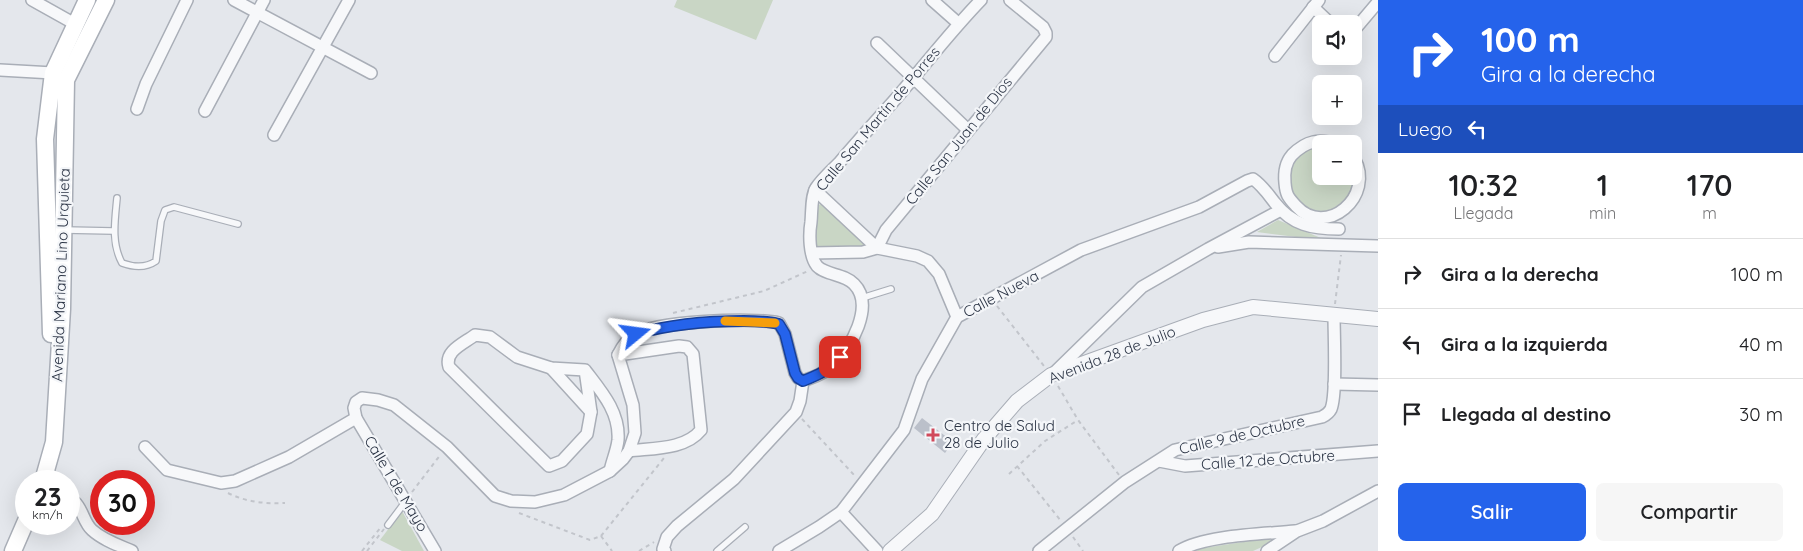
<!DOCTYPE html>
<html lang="es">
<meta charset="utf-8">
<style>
:root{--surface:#fff;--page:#f6f6f6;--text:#202124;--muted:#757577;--line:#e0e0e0;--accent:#2563eb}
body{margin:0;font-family:Quicksand,sans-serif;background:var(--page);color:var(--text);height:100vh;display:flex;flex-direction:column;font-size:19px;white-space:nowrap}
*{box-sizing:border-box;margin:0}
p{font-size:16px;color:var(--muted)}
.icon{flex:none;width:28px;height:28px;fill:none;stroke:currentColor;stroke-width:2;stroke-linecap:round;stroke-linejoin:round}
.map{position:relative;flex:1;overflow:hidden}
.panel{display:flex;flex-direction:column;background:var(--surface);width:425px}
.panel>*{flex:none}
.banner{background:#2563eb;color:#fff;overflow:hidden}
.fabs{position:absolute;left:1312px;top:15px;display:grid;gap:10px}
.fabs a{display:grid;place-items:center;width:50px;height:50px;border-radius:8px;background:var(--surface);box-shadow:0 5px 20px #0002;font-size:25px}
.speed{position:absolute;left:15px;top:470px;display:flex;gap:10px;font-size:25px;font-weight:700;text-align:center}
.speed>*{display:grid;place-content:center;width:65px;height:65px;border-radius:50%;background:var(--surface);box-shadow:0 5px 20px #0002;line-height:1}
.speed small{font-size:12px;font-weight:400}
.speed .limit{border:8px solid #d22;background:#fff;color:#111}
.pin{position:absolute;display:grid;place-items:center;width:42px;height:42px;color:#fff;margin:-21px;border-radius:10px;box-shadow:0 2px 8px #0006}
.me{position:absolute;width:55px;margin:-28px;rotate:74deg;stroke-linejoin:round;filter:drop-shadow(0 0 4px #0008)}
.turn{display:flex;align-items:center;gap:18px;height:105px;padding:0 20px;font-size:22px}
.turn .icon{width:65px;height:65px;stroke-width:2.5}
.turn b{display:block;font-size:35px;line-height:42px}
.then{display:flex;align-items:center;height:48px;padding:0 20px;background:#0003;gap:10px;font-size:19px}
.eta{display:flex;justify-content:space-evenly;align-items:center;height:85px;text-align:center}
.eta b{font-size:30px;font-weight:600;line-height:35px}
.action{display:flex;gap:10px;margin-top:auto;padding:10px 20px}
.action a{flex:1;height:58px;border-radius:8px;background:var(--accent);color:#fff;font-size:20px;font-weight:600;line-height:58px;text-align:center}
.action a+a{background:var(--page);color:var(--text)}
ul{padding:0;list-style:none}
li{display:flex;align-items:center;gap:15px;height:70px;padding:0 20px;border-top:1px solid var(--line)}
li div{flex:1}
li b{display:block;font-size:19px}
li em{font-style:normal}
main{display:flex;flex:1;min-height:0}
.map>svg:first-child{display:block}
</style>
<main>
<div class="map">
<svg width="1378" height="551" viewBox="0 0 1378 551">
<rect width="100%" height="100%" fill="#e4e7ec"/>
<g fill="#c9d6c5">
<path d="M677,0H773L756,40L674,7Z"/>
<path d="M1321,144V176H1354L1355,180C1352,187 1350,196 1345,201C1313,233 1266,181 1299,153C1305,149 1315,147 1321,144Z"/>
<path d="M822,204L865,243L864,246H817L814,242L818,205Z"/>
<path d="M1278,220L1328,241L1257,232Z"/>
<path d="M402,511L424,551H402L380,540Z"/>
<path d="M1270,538L1271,543L1253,551H1196L1203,548Z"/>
</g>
<path fill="#bbc0ca" d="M922,418L953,442L945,453L914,428Z"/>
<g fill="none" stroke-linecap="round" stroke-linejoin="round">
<defs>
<g id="service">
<path d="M117,198C115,220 111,243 122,263C133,267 146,268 156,261L161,221L165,210L174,207L238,224"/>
<path d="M65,230L113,231"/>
<path d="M862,298L891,289"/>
<path d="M388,525L406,501"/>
<path d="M717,551L745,527"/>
</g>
<g id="minor">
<path d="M32,0L75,24"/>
<path d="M234,0L371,73"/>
<path d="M932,0L958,23"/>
<path d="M1313,7L1331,24"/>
<path d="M1356,28L1378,2"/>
<path d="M877,43L968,130"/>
<path d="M1275,56L1319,0"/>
<path d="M0,70L53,73"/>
<path d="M137,109L146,84L187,0"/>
<path d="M205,111L264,0"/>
<path d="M274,135L349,0"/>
<path d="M1338,144C1318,139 1307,140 1292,155C1285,163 1284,173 1285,183C1286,195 1288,197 1296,206C1326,239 1376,196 1354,158"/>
<path d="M815,190L877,248L886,230L1046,37V33L1043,27L1010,0"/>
<path d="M1218,247L1249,242L1378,246"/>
<path d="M812,253L863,252L877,248L917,256L928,261L939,274L957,317"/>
<path d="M618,355L679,346L687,347L693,354L701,430C685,450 652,448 629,451"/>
<path d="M551,368L591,412"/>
<path d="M585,370L591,412L587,434L562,461L549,466L449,367C444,351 463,344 475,335L490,337L517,357L551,368L585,370C601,391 620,412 618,440C617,450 612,461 610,471"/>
<path d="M1055,372L1142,287L1208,249L1281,210"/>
<path d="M1334,384L1378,385"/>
<path d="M145,447L167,470L221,483L235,481L289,457L356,418"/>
<path d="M1159,461L1185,466L1378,451"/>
<path d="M69,498C83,505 82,521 92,530C103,540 118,545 132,551"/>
<path d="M841,512L877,551"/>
<path d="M435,551L356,418L354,408L356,402L362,398L378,400L394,405L447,447L495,496L511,501L535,502L564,495L610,471L623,459L629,451L635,433L633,405L618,355C622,347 626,340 634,335C655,321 754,317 779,323L785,334L795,373L798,378L803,381C814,377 825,373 833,365C851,349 875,305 854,284C845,274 825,275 817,266C809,256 809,234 811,222C812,212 811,196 816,188C822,179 831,171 839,163C856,143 874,123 892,103C922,69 949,33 981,0"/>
<path d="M665,551L663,549L667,537L677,526L734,479L796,412L800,401L803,381"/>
<path d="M779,551L819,527L841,512L904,430L922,379L957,317L1081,250L1199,207L1247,181L1253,179C1262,185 1268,194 1275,203C1292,225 1312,229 1339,229"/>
<path d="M1039,551L1125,482L1175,450L1322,417C1326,415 1329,413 1331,409C1337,394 1334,335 1334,316"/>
<path d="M1179,551C1204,535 1265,534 1295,531"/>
<path d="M1267,551L1297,531L1323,521L1378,491"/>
</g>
<path id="tertiary" d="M890,551L932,514L984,439L1017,401L1051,375L1203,320L1253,307L1378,319"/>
<g id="secondary">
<path d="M51,334L45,139L53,73L87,0"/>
<path d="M43,481L54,442L62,309L66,80L106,0"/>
<path d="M13,551L26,521"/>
</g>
</defs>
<use href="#service" stroke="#a9aeb7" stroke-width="8"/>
<use href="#minor" stroke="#a9aeb7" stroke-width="14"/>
<use href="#tertiary" stroke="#a9aeb7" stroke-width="16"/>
<use href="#secondary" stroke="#a9aeb7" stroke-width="19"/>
<g stroke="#c2c5cb" stroke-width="2" stroke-dasharray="4 4" stroke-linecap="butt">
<path d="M1335,304L1341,255"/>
<path d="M997,306L1044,366"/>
<path d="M673,313L764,291L808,271"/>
<path d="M1058,386L1078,420L1119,475"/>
<path d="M802,419L855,476"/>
<path d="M1017,466L1061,521"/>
<path d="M1009,474L1045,441L1078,420"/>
<path d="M412,492L441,454"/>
<path d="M228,493C246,502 265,504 285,503"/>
<path d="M519,513L590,540L601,536"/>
<path d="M601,536L664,458"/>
<path d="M601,536L612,551"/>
<path d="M1073,537L1083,551"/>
<path d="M362,551L381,527"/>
<path d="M367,551L384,529"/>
<path d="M639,551L654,542"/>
</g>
<use href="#service" stroke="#f7f8fa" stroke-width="5.5"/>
<use href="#minor" stroke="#f7f8fa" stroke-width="11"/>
<use href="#tertiary" stroke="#f7f8fa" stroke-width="14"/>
<use href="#secondary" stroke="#fff" stroke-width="16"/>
</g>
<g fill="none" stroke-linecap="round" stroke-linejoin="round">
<defs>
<path id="route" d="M636,334C671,324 707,321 744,321C756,321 767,321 779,324L785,334L795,373L798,378L803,381C818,375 830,370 840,357"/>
</defs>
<use href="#route" stroke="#184099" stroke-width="12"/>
<use href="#route" stroke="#2563eb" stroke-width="9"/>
<path stroke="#f59e0b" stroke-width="9" d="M725,321L775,323"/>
</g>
<path fill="#d1495b" stroke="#f4f6f9" stroke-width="2" d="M930.5 427.5h5v5h5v5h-5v5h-5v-5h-5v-5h5z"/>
<g text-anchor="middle" stroke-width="4.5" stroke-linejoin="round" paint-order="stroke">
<g font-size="15" fill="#2b3445" stroke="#f4f6f9">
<text transform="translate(878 119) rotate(-50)" y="5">Calle San Martín de Porres</text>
<text transform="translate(959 141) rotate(-51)" y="5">Calle San Juan de Dios</text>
<text transform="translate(61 275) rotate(-88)" y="5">Avenida Mariano Lino Urquieta</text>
<text transform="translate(1001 294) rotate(-28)" y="5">Calle Nueva</text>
<text transform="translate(1112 355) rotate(-21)" y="5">Avenida 28 de Julio</text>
<text transform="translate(1242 435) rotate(-13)" y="5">Calle 9 de Octubre</text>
<text transform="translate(1268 460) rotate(-4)" y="5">Calle 12 de Octubre</text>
<text transform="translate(396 484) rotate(59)" y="5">Calle 1 de Mayo</text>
</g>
<g font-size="15" fill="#2b3445" stroke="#f4f6f9" text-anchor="start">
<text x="944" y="431">Centro de Salud<tspan x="944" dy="17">28 de Julio</tspan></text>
</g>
</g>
</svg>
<div class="fabs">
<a><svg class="icon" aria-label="sound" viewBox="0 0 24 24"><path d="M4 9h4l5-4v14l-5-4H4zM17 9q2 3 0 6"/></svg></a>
<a>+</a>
<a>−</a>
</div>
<div class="speed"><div>23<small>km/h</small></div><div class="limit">30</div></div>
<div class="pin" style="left:840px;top:357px;background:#d93025"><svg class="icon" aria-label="arrive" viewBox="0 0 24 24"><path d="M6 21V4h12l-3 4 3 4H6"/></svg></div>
<svg class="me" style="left:636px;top:334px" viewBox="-20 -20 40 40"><path d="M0-17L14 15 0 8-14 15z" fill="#2563eb" stroke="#fff" stroke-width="4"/></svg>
</div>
<section class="panel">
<div class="banner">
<div class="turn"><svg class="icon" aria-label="right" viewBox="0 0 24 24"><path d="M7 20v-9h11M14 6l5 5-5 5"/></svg><div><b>100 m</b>Gira a la derecha</div></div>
<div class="then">Luego<svg class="icon" aria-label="left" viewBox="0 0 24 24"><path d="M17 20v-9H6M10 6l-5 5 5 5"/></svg></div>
</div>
<div class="eta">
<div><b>10:32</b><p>Llegada</p></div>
<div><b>1</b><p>min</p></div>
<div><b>170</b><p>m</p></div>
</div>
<ul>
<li><svg class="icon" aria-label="right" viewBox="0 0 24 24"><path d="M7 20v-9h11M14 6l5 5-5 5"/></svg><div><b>Gira a la derecha</b></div><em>100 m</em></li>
<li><svg class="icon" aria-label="left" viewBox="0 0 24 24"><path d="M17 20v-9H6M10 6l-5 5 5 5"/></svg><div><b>Gira a la izquierda</b></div><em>40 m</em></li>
<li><svg class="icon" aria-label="arrive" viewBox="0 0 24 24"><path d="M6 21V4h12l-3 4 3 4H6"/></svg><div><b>Llegada al destino</b></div><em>30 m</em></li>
</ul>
<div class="action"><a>Salir</a><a>Compartir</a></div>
</section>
</main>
